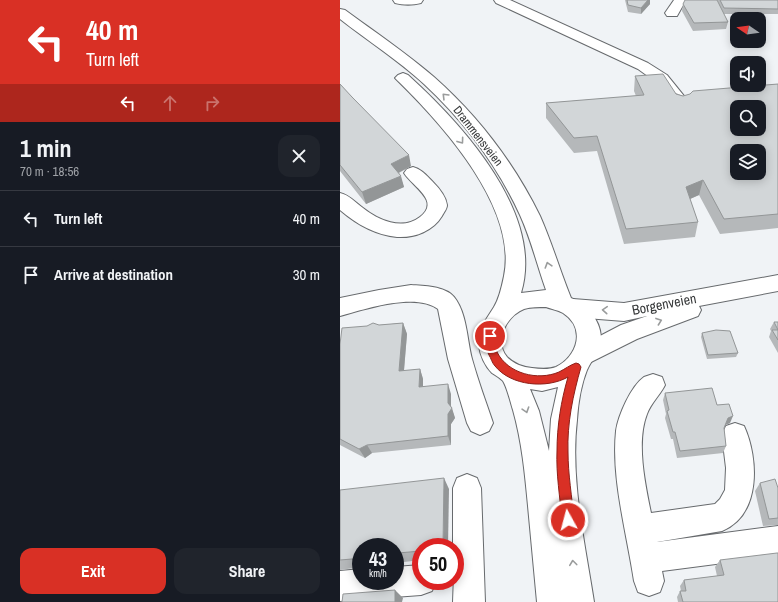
<!DOCTYPE html>
<meta charset="utf-8">
<style>
:root{--surface:#171b24;--page:#20242c;--text:#f1f3f6;--muted:#9ea1a6;--line:#363941;--accent:#d93025}
body{margin:0;font-family:"Archivo Narrow",sans-serif;background:var(--page);color:var(--text);height:100vh;display:flex;flex-direction:column;font-size:15px;white-space:nowrap}
*{box-sizing:border-box;margin:0}
p{font-size:13px;color:var(--muted)}
.icon{flex:none;width:22px;height:22px;fill:none;stroke:currentColor;stroke-width:2;stroke-linecap:round;stroke-linejoin:round}
.map{position:relative;flex:1;overflow:hidden}
.sheet{display:flex;flex-direction:column;background:var(--surface);width:340px}
.sheet>*{flex:none}
.hud{background:#d93025;color:#fff;overflow:hidden}
.needle{width:26px;rotate:283deg}
.controls{position:absolute;left:390px;top:12px;display:grid;gap:8px}
.controls a{display:grid;place-items:center;width:36px;height:36px;border-radius:8px;background:var(--surface);box-shadow:0 2px 10px #0003;font-size:20px}
.speed{position:absolute;left:12px;top:538px;display:flex;gap:8px;font-size:20px;font-weight:700;text-align:center}
.speed>*{display:grid;place-content:center;width:52px;height:52px;border-radius:50%;background:var(--surface);box-shadow:0 2px 10px #0003;line-height:1}
.speed small{font-size:10px;font-weight:400}
.speed .limit{border:6px solid #d22;background:#fff;color:#111}
.pin{position:absolute;display:grid;place-items:center;width:34px;height:34px;color:#fff;margin:-17px;border:2px solid #fff;border-radius:50%;box-shadow:0 1px 4px #0007}
.me{position:absolute;width:44px;margin:-22px;rotate:353deg;stroke-linejoin:round;filter:drop-shadow(0 0 3px #0008)}
.turn{display:flex;align-items:center;gap:14px;height:84px;padding:0 20px;font-size:18px}
.turn .icon{width:52px;height:52px;stroke-width:2.5}
.turn b{display:block;font-size:28px;line-height:34px}
.lanes{display:flex;align-items:center;height:38px;padding:0 20px;background:#0003;justify-content:center;gap:20px;direction:ltr}
.lanes .off{opacity:.35}
.round{display:grid;place-items:center;flex:none;width:42px;height:42px;border-radius:12px;background:var(--page)}
.headline{display:flex;align-items:center;justify-content:space-between;height:68px;padding:0 20px}
h1{font-size:24px;font-weight:800;line-height:30px}
.primary-button{display:flex;gap:8px;margin-top:auto;padding:8px 20px}
.primary-button a{flex:1;height:46px;border-radius:12px;background:var(--accent);color:#fff;font-size:16px;font-weight:800;line-height:46px;text-align:center}
.primary-button a+a{background:var(--page);color:var(--text)}
ul{padding:0;list-style:none}
li{display:flex;align-items:center;gap:12px;height:56px;padding:0 20px;border-top:1px solid var(--line)}
li div{flex:1}
li b{display:block;font-size:15px}
li em{font-style:normal}
main{display:flex;flex:1;min-height:0}
.map>svg:first-child{display:block}
</style>
<main>
<section class="sheet">
<div class="hud">
<div class="turn"><svg class="icon" aria-label="left" viewBox="0 0 24 24"><path d="M17 20v-9H6M10 6l-5 5 5 5"/></svg><div><b>40 m</b>Turn left</div></div>
<div class="lanes"><svg class="icon" aria-label="left" viewBox="0 0 24 24"><path d="M17 20v-9H6M10 6l-5 5 5 5"/></svg><svg class="icon off" aria-label="ahead" viewBox="0 0 24 24"><path d="M12 20V5M6 11l6-6 6 6"/></svg><svg class="icon off" aria-label="right" viewBox="0 0 24 24"><path d="M7 20v-9h11M14 6l5 5-5 5"/></svg></div>
</div>
<div class="headline"><div><h1>1 min</h1><p>70 m · 18:56</p></div><a class="round"><svg class="icon" aria-label="close" viewBox="0 0 24 24"><path d="M6 6l12 12M18 6L6 18"/></svg></a></div>
<ul>
<li><svg class="icon" aria-label="left" viewBox="0 0 24 24"><path d="M17 20v-9H6M10 6l-5 5 5 5"/></svg><div><b>Turn left</b></div><em>40 m</em></li>
<li><svg class="icon" aria-label="arrive" viewBox="0 0 24 24"><path d="M6 21V4h12l-3 4 3 4H6"/></svg><div><b>Arrive at destination</b></div><em>30 m</em></li>
</ul>
<div class="primary-button"><a>Exit</a><a>Share</a></div>
</section>
<div class="map">
<svg width="438" height="602" viewBox="0 0 438 602">
<rect width="100%" height="100%" fill="#f0f3f6"/>
<g fill="none" stroke-linecap="round" stroke-linejoin="round">
<defs>
<g id="minor">
<path d="M53,0H83L81,3C73,5 63,5 55,3Z"/>
<path d="M154,0H170L308,63L327,75L344,96L342,99L336,101L330,99L316,82L298,69L156,3Z"/>
<path d="M334,0H346L337,16H327L325,13Z"/>
<path d="M73,167C81,169 86,175 92,181C98,187 106,196 107,205C107,209 104,212 102,216C93,231 75,238 57,237C36,235 16,224 0,210V193C9,195 15,202 23,208C38,220 62,231 80,217C101,201 73,187 64,173L67,169Z"/>
<path d="M438,275V291L359,306L361,310L358,316L297,339L245,365L237,362L233,355L237,348L281,325L307,316L284,321L233,317L225,314L222,308L225,302L233,299L284,303Z"/>
<path d="M71,285C84,286 105,286 114,297C127,313 127,340 132,359C138,381 146,402 153,423L149,431L140,435L131,431L127,423L108,359L98,309C76,292 25,309 0,316V298L39,290Z"/>
<path d="M313,374L322,377L325,385C320,395 311,403 307,414C296,442 305,484 311,513L375,504L380,499L385,490L386,468L382,435L386,426L395,423L404,426C419,459 421,515 382,531L317,542L438,526V556L322,571L324,581L320,592L309,596L298,592L294,581C287,534 271,479 276,431C278,416 291,386 304,377C307,376 310,375 313,374Z"/>
<path d="M127,474L137,478L141,488L145,602H113L115,547H113V488L117,478Z"/>
<path d="M81,565V581H96L92,591L81,595L0,601V571L21,569V581H55V567Z"/>
</g>
<path id="major" d="M0,9L5,10C35,32 66,53 94,77C138,116 174,163 200,216C212,243 220,271 231,298C246,304 260,319 261,337C261,350 252,359 247,370C241,385 238,404 237,420C230,480 245,543 254,602H197C194,570 191,538 188,506C185,474 182,442 173,410C171,404 166,383 162,380C159,377 155,375 152,373C145,366 140,355 139,346C137,330 146,320 154,307C159,299 162,286 164,276C178,208 103,125 58,81L55,78L58,75L63,73L68,75C122,124 205,214 181,293L206,290C197,265 191,239 180,215C157,165 124,121 84,84C58,60 28,41 0,19ZM206,307C211,309 218,310 223,313C246,328 238,356 216,367C208,370 200,369 192,368C182,367 174,364 167,357C153,340 167,316 184,309C191,307 199,307 206,307ZM218,387L211,419L209,451L199,411L190,389L202,391Z"/>
</defs>
<use href="#minor" stroke="#676a6d" stroke-width="2"/>
<use href="#major" stroke="#676a6d" stroke-width="2"/>
<use href="#minor" fill="#fff" fill-rule="evenodd"/>
<use href="#major" fill="#fff" fill-rule="evenodd"/>
</g>
<g fill="#b5b8ba">
<path d="M285,0H310V4L301,14L288,12Z"/>
<path d="M377,0H438V14H383L388,22L386,29L353,31L342,11L343,4H379Z"/>
<path d="M295,76L343,96L438,84V228L380,234L359,195L350,199L358,222L355,237L284,244L257,151L234,153L206,118V103L296,96L294,91Z"/>
<path d="M0,84L71,166L59,173L64,187L26,204L0,171Z"/>
<path d="M434,322H438V353L429,337L431,331L430,329Z"/>
<path d="M63,323L67,334L64,371L80,369L83,379V386L111,394V407L115,418L111,424V445L32,453L25,458L0,445V344L39,325Z"/>
<path d="M362,333L398,353L396,357L367,359L361,337Z"/>
<path d="M325,393L377,405L390,423L385,425L384,428L386,446L383,453L337,458L333,439H331L325,418L326,414L323,400Z"/>
<path d="M420,483L438,488V525L423,526L415,491Z"/>
<path d="M109,489L81,547V560L64,562V565L55,566V547H21V578L14,571V568L0,570V490Z"/>
<path d="M380,560L438,602H338L337,597L340,591H341L340,586L344,580L377,576L375,567Z"/>
</g>
<g fill="#939697">
<path d="M308,0H310V4L301,14V8Z"/>
<path d="M69,155L71,166L54,175L51,164Z"/>
<path d="M61,176L64,187L26,204L22,192Z"/>
<path d="M363,180L359,195L343,202L346,187Z"/>
<path d="M63,323L67,334L63,381L59,371Z"/>
<path d="M80,369L83,379V396L79,387Z"/>
<path d="M108,384L111,394V410L112,408L115,418L111,424V445L108,436Z"/>
<path d="M393,416L390,423L385,425L388,418Z"/>
<path d="M27,445L32,453L25,458L19,449Z"/>
<path d="M104,478L109,489L108,547H103Z"/>
<path d="M58,553L64,562V565L57,556Z"/>
<path d="M55,590L63,598L62,602H55Z"/>
</g>
<g fill="#d2d6d8" stroke="#939697" fill-rule="evenodd">
<path d="M287,0H308L301,8L288,5Z"/>
<path d="M345,0H377L388,22L354,23L343,4Z"/>
<path d="M380,0H438V9L384,8Z"/>
<path d="M323,74L336,94L343,96L350,94L353,91L438,84V214L384,219L363,180L346,187L358,222L286,229L257,136L234,138L206,103L304,95L295,76ZM397,107H419V129H397ZM397,151H419V173H397Z"/>
<path d="M0,84L12,97L69,155L51,164L61,176L22,192L0,165Z"/>
<path d="M434,322H438V340L432,330H438Z"/>
<path d="M33,323L39,325L63,323L59,371L80,369L79,387L108,384V403L112,408L108,414V436L27,445L19,449L0,439V344L2,328L27,326Z"/>
<path d="M376,330L390,331L398,353L368,355L362,333Z"/>
<path d="M372,388L377,405L389,404L393,416L388,418L384,428L386,446L340,451L335,432H333L327,411L329,410L325,393Z"/>
<path d="M104,478L103,547H81V551L58,553L57,556H55V547H21V571H14V560L12,559L0,560V490Z"/>
<path d="M435,479L438,488V518L429,519L420,483Z"/>
<path d="M437,553H438V602H343L340,591H346L344,580L384,575L380,560Z"/>
<path d="M55,590V602H2L3,594Z"/>
</g>
<defs><path id="oneway-chevron" d="M-2-3.5L2.5 0L-2 3.5" fill="none" stroke-width="1.6" stroke-linecap="round" stroke-linejoin="round"/></defs>
<g stroke="#9a9c9c">
<use href="#oneway-chevron" transform="translate(105 96) rotate(-135)"/>
<use href="#oneway-chevron" transform="translate(121 141) rotate(54)"/>
<use href="#oneway-chevron" transform="translate(208 265) rotate(-107)"/>
<use href="#oneway-chevron" transform="translate(265 310) rotate(-176)"/>
<use href="#oneway-chevron" transform="translate(319 321) rotate(-20)"/>
<use href="#oneway-chevron" transform="translate(186 410) rotate(72)"/>
<use href="#oneway-chevron" transform="translate(233 563) rotate(-97)"/>
</g>
<path fill="#d93025" stroke="#8d1f18" d="M150,333L153,334C156,339 154,346 157,352C168,374 198,381 219,372C225,369 230,365 236,363L239,364L241,367C233,395 227,423 228,452C228,474 232,497 234,520L232,524L228,526L224,524L222,520C220,497 216,474 217,451C217,426 221,401 228,377C207,389 171,386 155,366C152,363 151,358 149,355C146,349 144,340 146,334Z"/>
<g text-anchor="middle" stroke-width="3" stroke-linejoin="round" paint-order="stroke">
<g font-size="12" fill="#363839" stroke="#fff">
<text transform="translate(138 136) rotate(52)" y="4">Drammensveien</text>
</g>
<g font-size="14" fill="#363839" stroke="#fff">
<text transform="translate(324 304) rotate(-11)" y="5">Borgenveien</text>
</g>
</g>
</svg>
<div class="controls">
<a><svg class="needle" viewBox="-14 -14 28 28"><path d="M0-13l5 13h-10z" fill="#e53935"/><path d="M0 13l5-13h-10z" fill="#9ea1a6"/></svg></a>
<a><svg class="icon" aria-label="sound" viewBox="0 0 24 24"><path d="M4 9h4l5-4v14l-5-4H4zM17 9q2 3 0 6"/></svg></a>
<a><svg class="icon" aria-label="search" viewBox="0 0 24 24"><circle cx="10" cy="10" r="6"/><path d="M15 15l6 6"/></svg></a>
<a><svg class="icon" aria-label="layers" viewBox="0 0 24 24"><path d="M12 4l9 5-9 5-9-5zM3 14l9 5 9-5"/></svg></a>
</div>
<div class="speed"><div>43<small>km/h</small></div><div class="limit">50</div></div>
<div class="pin" style="left:150px;top:336px;background:#d93025"><svg class="icon" aria-label="arrive" viewBox="0 0 24 24"><path d="M6 21V4h12l-3 4 3 4H6"/></svg></div>
<svg class="me" style="left:228px;top:520px" viewBox="-20 -20 40 40"><circle r="17" fill="#d93025" stroke="#fff" stroke-width="3"/><path d="M0-11L8 9 0 5-8 9z" fill="#fff"/></svg>
</div>
</main>
